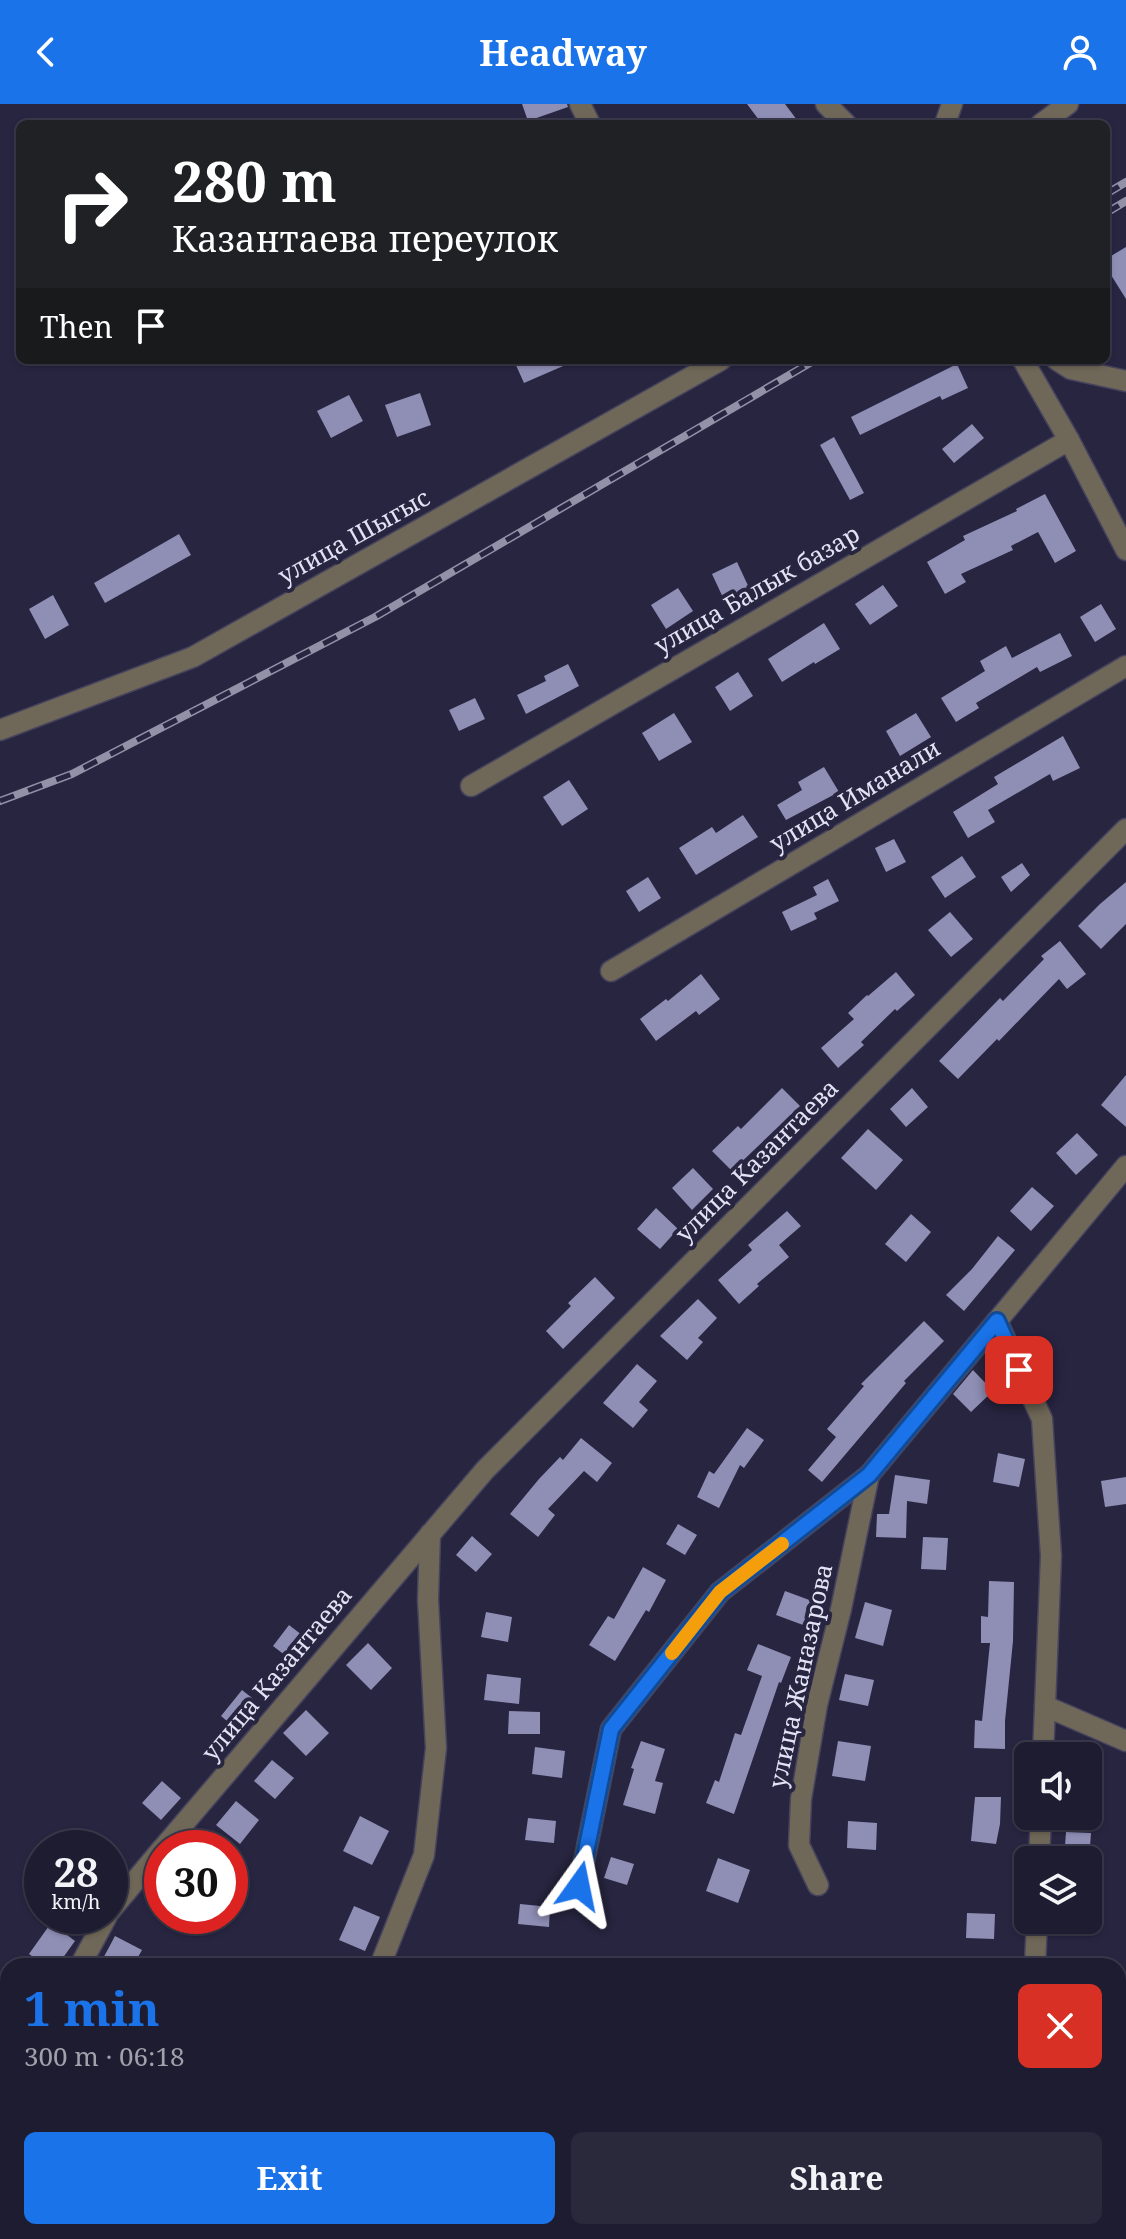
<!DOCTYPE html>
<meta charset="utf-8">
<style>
:root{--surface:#1d1c30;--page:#2a293c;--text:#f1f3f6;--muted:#a0a1ab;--line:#3b3a4c;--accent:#1a73e8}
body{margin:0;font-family:"Noto Serif",serif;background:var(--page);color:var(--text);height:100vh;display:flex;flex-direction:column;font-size:30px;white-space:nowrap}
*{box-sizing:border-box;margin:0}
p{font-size:26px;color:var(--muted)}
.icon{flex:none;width:44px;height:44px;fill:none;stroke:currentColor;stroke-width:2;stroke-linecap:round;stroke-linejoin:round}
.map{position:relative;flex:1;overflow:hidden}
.panel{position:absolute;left:0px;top:1854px;width:1126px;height:282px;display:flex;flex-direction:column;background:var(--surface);border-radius:24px 24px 0 0;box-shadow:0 2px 6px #0004,0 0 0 2px var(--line)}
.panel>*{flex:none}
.banner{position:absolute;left:16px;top:16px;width:1094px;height:244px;border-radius:12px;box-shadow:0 2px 6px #0004,0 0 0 2px var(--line);background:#202124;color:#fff;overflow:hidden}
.buttons{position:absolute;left:1014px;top:1638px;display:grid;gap:16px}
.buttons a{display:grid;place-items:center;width:88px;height:88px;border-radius:12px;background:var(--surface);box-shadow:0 2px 6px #0004,0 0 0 2px var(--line);font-size:40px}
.speed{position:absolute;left:24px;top:1726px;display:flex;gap:16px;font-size:40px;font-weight:700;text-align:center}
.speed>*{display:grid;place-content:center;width:104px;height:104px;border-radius:50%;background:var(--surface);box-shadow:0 2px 6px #0004,0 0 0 2px var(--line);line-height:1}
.speed small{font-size:20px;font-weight:400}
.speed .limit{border:12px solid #d22;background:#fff;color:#111}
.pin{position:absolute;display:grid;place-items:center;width:68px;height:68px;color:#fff;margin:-34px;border-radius:16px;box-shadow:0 4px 12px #0006}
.me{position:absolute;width:88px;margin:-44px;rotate:12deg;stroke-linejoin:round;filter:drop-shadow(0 0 6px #0008)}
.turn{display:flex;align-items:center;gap:28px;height:168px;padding:0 24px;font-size:36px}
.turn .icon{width:104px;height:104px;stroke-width:2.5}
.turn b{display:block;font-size:56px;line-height:68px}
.then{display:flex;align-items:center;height:76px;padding:0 24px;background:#0003;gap:16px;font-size:30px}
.round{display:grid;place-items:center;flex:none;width:84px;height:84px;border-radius:12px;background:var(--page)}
.summary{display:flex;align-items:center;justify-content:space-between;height:136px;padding:0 24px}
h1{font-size:48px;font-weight:700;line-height:60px;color:var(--accent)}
.action{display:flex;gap:16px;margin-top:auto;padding:16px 24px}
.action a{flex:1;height:92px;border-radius:12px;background:var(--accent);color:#fff;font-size:32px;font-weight:700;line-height:92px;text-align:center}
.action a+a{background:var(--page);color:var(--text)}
header{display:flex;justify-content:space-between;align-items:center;height:104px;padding:0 24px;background:var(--accent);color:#fff;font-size:36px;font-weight:700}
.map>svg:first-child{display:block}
</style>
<header><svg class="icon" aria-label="back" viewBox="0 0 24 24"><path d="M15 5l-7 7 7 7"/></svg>Headway<svg class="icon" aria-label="person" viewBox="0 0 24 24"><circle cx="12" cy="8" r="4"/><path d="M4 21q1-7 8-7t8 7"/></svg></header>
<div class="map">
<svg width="1126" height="2135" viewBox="0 0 1126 2135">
<rect width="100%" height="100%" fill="#272540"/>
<g fill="#8f8eb5">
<path d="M522,0H567L568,3L528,17Z"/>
<path d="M747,0H785L800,20H762Z"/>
<path d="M1126,143V195L1106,163V155Z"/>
<path d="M523,256H577L524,279L515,259Z"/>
<path d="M957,260L968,284L942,296L940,292L860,331L851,313Z"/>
<path d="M420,289L431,321L397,333L385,301Z"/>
<path d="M349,291L363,317L331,334L317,307Z"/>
<path d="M972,320L984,334L954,359L942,345Z"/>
<path d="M834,333L864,389L850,396L820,341Z"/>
<path d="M1045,390L1076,447L1055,459L1038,428L1011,442L1013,446L961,470L966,478L945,490L927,458L965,436L963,432L1017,407L1016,405Z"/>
<path d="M179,430L191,451L105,499L94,479Z"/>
<path d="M737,458L751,488L726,500L712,470Z"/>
<path d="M883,481L898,502L870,521L855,500Z"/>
<path d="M678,484L693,507L666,525L651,501Z"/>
<path d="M53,491L69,521L45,535L29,505Z"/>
<path d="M1101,500L1116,525L1095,538L1080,513Z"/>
<path d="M824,519L840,545L815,560L814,558L782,578L768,555Z"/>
<path d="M1060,529L1072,552L1040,568L1037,563L976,599L979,604L956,618L941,594L985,567L980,557L1006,542L1012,554Z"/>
<path d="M568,560L579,582L526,610L517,591L546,577L544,572Z"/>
<path d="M738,568L753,592L730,607L715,583Z"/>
<path d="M475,594L485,615L459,627L449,606Z"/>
<path d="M674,609L692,638L659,657L642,629Z"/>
<path d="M916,609L931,633L900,652L886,627Z"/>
<path d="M1063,632L1080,664L1053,677L1050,670L988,706L995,718L968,734L953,708L998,680L994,673Z"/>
<path d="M824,663L839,688L786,716L777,701L802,686L798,678Z"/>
<path d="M569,676L588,705L562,722L543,693Z"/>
<path d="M743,711L758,733L696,771L679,744L712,723L716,729Z"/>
<path d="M894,735L906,758L886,768L875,744Z"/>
<path d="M962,752L976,773L945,794L931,773Z"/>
<path d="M1022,759L1030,771L1011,788L1001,773Z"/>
<path d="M648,773L661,794L639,808L626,787Z"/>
<path d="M828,775L839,797L814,809L817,815L791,827L782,808L817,791L813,783Z"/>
<path d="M1126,778V820L1101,845L1078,822L1100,800Z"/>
<path d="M950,808L973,835L951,853L928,826Z"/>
<path d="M1060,837L1086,870L1067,885L1059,875L999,937L997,935L958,975L939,957L1000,894L1003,897L1044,855L1041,852Z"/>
<path d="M896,868L915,891L897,907L895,905L861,938L864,941L838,964L821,944L854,915L848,909L867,891L868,892Z"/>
<path d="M701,870L720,895L699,911L696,907L656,937L640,915L666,895L668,897Z"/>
<path d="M1126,971V1023L1101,1001Z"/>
<path d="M782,984L800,1002L732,1067L712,1047L738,1022L741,1025Z"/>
<path d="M912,984L928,1003L906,1023L890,1005Z"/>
<path d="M868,1025L903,1056L876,1086L841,1054Z"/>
<path d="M1077,1029L1098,1051L1076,1071L1056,1049Z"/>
<path d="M693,1064L713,1085L692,1106L672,1084Z"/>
<path d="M1032,1083L1054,1102L1031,1127L1010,1107Z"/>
<path d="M656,1104L678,1125L660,1145L637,1125Z"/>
<path d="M787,1107L801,1122L779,1141L789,1153L757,1180L759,1182L739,1200L718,1176L752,1146L748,1141Z"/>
<path d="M911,1110L931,1128L906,1158L885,1140Z"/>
<path d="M998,1132L1015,1146L964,1207L946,1191L972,1165Z"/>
<path d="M595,1173L615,1194L563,1245L546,1227L571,1202L568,1199Z"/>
<path d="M698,1195L717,1214L698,1234L703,1238L687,1256L660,1232Z"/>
<path d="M924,1217L944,1237L904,1277L906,1279L822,1378L808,1366L836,1333L827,1325L864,1282L861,1280Z"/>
<path d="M637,1260L657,1277L639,1298L648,1306L633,1324L603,1299Z"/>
<path d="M973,1266L993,1287L971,1308L953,1290Z"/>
<path d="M747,1324L764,1336L744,1364L740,1361L719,1404L697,1393L709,1367L714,1370Z"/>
<path d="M581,1334L612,1359L597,1378L584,1367L548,1405L555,1411L538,1433L510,1410L539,1375L560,1353L563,1356Z"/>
<path d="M998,1349L1025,1355L1019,1383L993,1378Z"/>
<path d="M895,1371L930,1376L927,1400L907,1397L906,1434L876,1433L877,1410H889Z"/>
<path d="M1126,1373V1400L1105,1403L1101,1377Z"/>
<path d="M678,1420L697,1431L685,1451L666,1440Z"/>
<path d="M472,1432L492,1450L476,1468L456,1451Z"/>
<path d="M923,1433L948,1434L946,1466L921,1465Z"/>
<path d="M643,1463L666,1476L649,1508L646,1506L615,1557L589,1541L608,1512L614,1515Z"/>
<path d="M989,1477L1014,1478L1013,1537L1005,1617V1645L974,1644L975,1616L982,1617L990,1539H981V1512L988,1513Z"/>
<path d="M785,1487L812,1497L803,1521L776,1511Z"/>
<path d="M865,1498L892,1506L883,1542L855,1534Z"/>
<path d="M486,1508L512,1513L508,1538L481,1533Z"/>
<path d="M289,1521L311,1538L295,1559L273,1542Z"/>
<path d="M368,1539L392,1564L371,1586L346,1561Z"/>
<path d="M758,1540L791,1553L781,1579L779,1578L734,1710L706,1699L715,1676L719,1678L735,1629L741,1631L762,1572L747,1566Z"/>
<path d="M487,1570L521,1574L519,1600L484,1596Z"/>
<path d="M845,1570L874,1576L868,1602L839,1596Z"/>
<path d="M242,1586L261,1601L240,1628L221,1612Z"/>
<path d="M306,1606L329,1629L306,1652L283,1629Z"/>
<path d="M509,1607L540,1608V1630H508Z"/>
<path d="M641,1637L665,1645L655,1677L663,1679L655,1710L623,1701L634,1665L631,1664Z"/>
<path d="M838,1637L871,1642L865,1677L832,1672Z"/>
<path d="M535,1643L565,1647L562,1674L532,1670Z"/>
<path d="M272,1656L294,1674L275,1695L254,1677Z"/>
<path d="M162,1677L181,1694L161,1716L142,1699Z"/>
<path d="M975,1693H1001L1000,1720L996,1740L971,1737Z"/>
<path d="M236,1697L259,1716L240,1740L216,1721Z"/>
<path d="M360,1712L389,1727L372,1761L343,1747Z"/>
<path d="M528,1714L556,1717L554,1739L525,1736Z"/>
<path d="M848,1717L877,1719L876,1746L847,1744Z"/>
<path d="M1066,1728L1091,1729L1089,1756H1064Z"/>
<path d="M611,1753L634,1760L627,1781L604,1774Z"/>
<path d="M718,1754L750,1766L738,1799L706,1787Z"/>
<path d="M520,1800L550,1803L549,1823L518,1820Z"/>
<path d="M354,1802L380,1813L365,1847L339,1836Z"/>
<path d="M967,1809L995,1810L994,1835L966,1834Z"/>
<path d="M51,1819L75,1837L57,1862H46L29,1850Z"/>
<path d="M115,1832L142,1846L133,1862H99Z"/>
</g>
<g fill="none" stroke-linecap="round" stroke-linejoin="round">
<defs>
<g id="minor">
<path d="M580,0L590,20"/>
<path d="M826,0L846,20"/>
<path d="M945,20L952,0"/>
<path d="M1057,256L1071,265L1126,277"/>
<path d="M0,626L193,553L721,256"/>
<path d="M471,682L1069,336"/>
<path d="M611,867L1126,562"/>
<path d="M997,1217L1042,1315L1051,1452L1043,1652"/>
<path d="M1045,1602L1126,1637"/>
<path d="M163,1744L485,1366L1126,725"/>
<path d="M1039,1756L1041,1712"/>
<path d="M818,1781L799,1741L801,1695L817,1601L841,1505L869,1371"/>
<path d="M579,1782L611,1625L720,1488L869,1371L1126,1062"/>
<path d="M110,1807L162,1745"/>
<path d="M80,1862L107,1812"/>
<path d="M380,1862L424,1751L436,1644L428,1496L430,1430"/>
<path d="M1035,1862L1037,1816"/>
<path d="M0,2050L8,2025"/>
<path d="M184,2135L190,2128"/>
</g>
<g id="tertiary">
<path d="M1041,20L1068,0"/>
<path d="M1023,256L1069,336L1126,446"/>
</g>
</defs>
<use href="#minor" stroke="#45435d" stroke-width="23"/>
<use href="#tertiary" stroke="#45435d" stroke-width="23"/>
<use href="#minor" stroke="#6f6757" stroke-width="20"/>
<use href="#tertiary" stroke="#6f6757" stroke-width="20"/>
<defs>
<g id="rail">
<path d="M1106,90L1126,78"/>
<path d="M1106,109L1126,97"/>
<path d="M0,697L72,670L375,513L815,256"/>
</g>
</defs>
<use href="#rail" stroke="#9291a8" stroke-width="8"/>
<use href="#rail" stroke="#272540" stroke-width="5" stroke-dasharray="15" stroke-linecap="butt"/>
</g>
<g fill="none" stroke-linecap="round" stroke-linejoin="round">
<defs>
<path id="route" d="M579,1782L611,1625L720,1488L869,1371L997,1217L1019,1266"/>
</defs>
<use href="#route" stroke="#114b97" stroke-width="20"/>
<use href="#route" stroke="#1a73e8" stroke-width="14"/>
<path stroke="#f59e0b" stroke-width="14" d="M672,1549L720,1488L782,1440"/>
</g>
<g text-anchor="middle" stroke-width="8" stroke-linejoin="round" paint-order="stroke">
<g font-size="24" fill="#e2e2f5" stroke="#272540">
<text transform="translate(354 433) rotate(-29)" y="8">улица Шыгыс</text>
<text transform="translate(757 486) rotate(-30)" y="8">улица Балык базар</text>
<text transform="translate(855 692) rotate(-31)" y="8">улица Иманали</text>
<text transform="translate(757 1057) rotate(-45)" y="8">улица Казантаева</text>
<text transform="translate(277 1570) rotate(-50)" y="8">улица Казантаева</text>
<text transform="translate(801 1572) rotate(-78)" y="8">улица Жаназарова</text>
</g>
</g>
</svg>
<div class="buttons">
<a><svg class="icon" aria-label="sound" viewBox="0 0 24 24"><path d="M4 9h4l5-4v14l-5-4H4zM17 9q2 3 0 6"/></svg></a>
<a><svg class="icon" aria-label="layers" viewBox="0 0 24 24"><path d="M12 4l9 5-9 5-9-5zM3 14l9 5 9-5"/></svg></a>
</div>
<div class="speed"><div>28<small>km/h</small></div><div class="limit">30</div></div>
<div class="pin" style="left:1019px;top:1266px;background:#d93025"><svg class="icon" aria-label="arrive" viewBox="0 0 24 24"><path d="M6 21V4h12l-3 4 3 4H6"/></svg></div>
<svg class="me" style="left:579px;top:1782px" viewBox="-20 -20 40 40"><path d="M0-17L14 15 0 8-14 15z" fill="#1a73e8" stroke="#fff" stroke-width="4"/></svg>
<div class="banner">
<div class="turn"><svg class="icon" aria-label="right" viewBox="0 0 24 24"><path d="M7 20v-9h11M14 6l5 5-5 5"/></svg><div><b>280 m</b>Казантаева переулок</div></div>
<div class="then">Then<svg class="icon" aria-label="arrive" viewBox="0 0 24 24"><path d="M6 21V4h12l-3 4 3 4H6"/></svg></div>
</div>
<section class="panel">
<div class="summary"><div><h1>1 min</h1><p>300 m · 06:18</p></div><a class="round" style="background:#d93025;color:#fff"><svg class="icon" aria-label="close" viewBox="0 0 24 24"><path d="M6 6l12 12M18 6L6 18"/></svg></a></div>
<div class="action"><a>Exit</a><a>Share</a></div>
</section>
</div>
